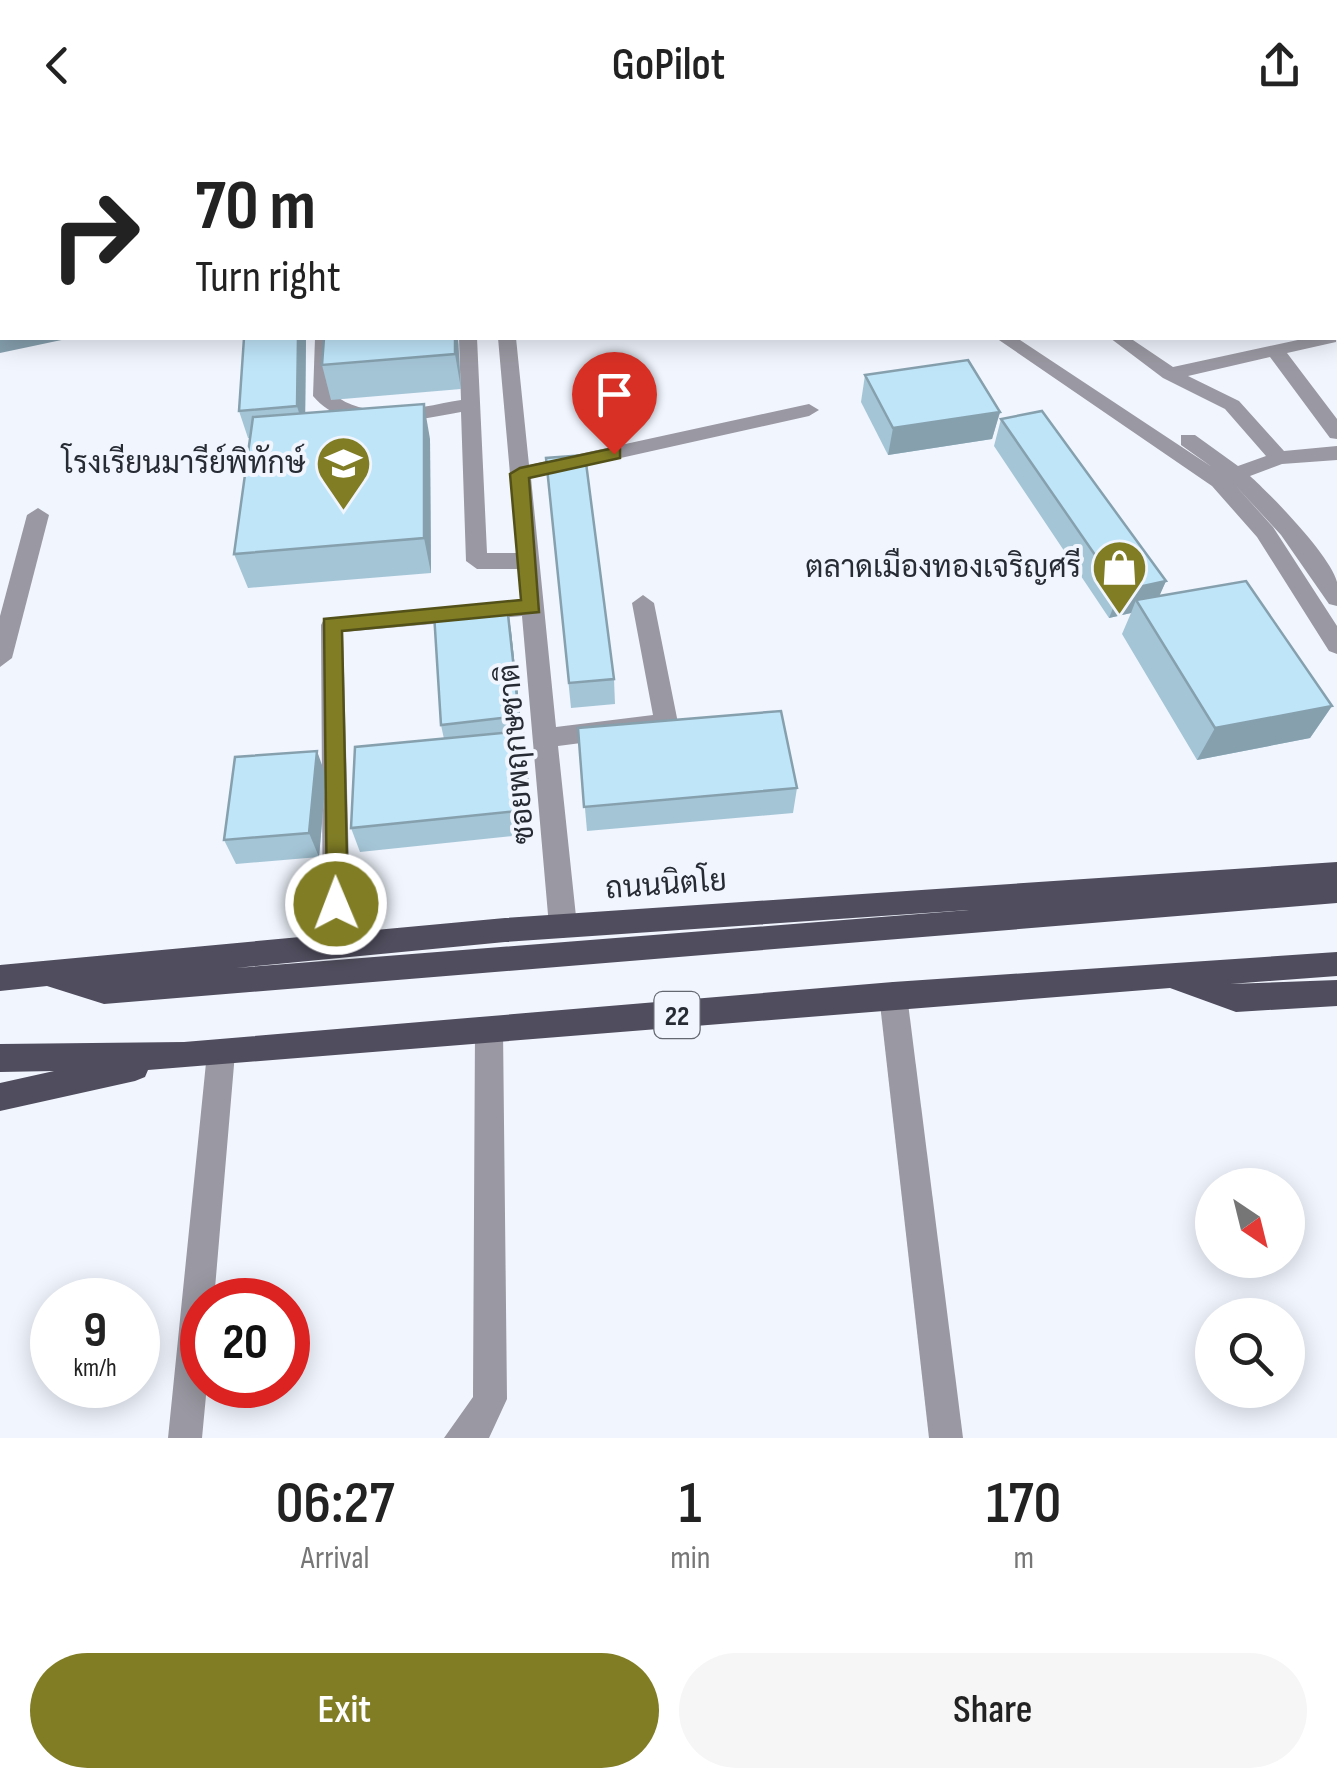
<!DOCTYPE html>
<meta charset="utf-8">
<style>
:root{--surface:#fff;--page:#f6f6f6;--text:#222;--muted:#767676;--accent:#807d25}
body{margin:0;font-family:"Sofia Sans Condensed",Sarabun,sans-serif;background:var(--page);color:var(--text);height:100vh;display:flex;flex-direction:column;font-size:38px;white-space:nowrap}
*{box-sizing:border-box;margin:0}
p{font-size:32px;color:var(--muted)}
.icon{flex:none;width:55px;height:55px;fill:none;stroke:currentColor;stroke-width:2;stroke-linecap:round;stroke-linejoin:round}
.map{position:relative;height:1308px;overflow:hidden}
.panel{display:flex;flex-direction:column;background:var(--surface);flex:1}
.panel>*{flex:none}
.guide{position:absolute;left:0px;top:0px;width:1338px;height:210px;box-shadow:0 5px 25px #0003;background:#fff;color:var(--text);overflow:hidden}
.needle{width:65px;rotate:145deg}
.fabs{position:absolute;left:1195px;top:1038px;display:grid;gap:20px}
.fabs a{display:grid;place-items:center;width:110px;height:110px;border-radius:50%;background:var(--surface);box-shadow:0 5px 25px #0003;font-size:50px}
.speed{position:absolute;left:30px;top:1148px;display:flex;gap:20px;font-size:50px;font-weight:700;text-align:center}
.speed>*{display:grid;place-content:center;width:130px;height:130px;border-radius:50%;background:var(--surface);box-shadow:0 5px 25px #0003;line-height:1}
.speed small{font-size:25px;font-weight:400}
.speed .limit{border:15px solid #d22;background:#fff;color:#111}
.pin{position:absolute;display:grid;place-items:center;width:85px;height:85px;color:#fff;margin:-102px -42px;border-radius:50% 50% 50% 0;rotate:-45deg;box-shadow:0 0 10px #0007}
.pin .icon{rotate:45deg}
.me{position:absolute;width:110px;margin:-55px;rotate:359deg;stroke-linejoin:round;filter:drop-shadow(0 0 8px #0008)}
.turn{display:flex;align-items:center;gap:35px;height:210px;padding:0 30px;font-size:45px}
.turn .icon{width:130px;height:130px;stroke-width:2.5}
.turn b{display:block;font-size:70px;line-height:85px}
.eta{display:flex;justify-content:space-evenly;align-items:center;height:170px;text-align:center}
.eta b{font-size:60px;font-weight:600;line-height:70px}
.primary-button{display:flex;gap:20px;margin-top:auto;padding:20px 30px}
.primary-button a{flex:1;height:115px;border-radius:60px;background:var(--accent);color:#fff;font-size:40px;font-weight:600;line-height:115px;text-align:center}
.primary-button a+a{background:var(--page);color:var(--text)}
header{display:flex;justify-content:space-between;align-items:center;height:130px;padding:0 30px;background:var(--surface);font-size:45px;font-weight:600}
.map>svg:first-child{display:block}
</style>
<header><svg class="icon" aria-label="back" viewBox="0 0 24 24"><path d="M15 5l-7 7 7 7"/></svg>GoPilot<svg class="icon" aria-label="share" viewBox="0 0 24 24"><path d="M12 15V3M7 8l5-5 5 5M5 13v7h14v-7"/></svg></header>
<div class="map">
<svg width="1337" height="1308" viewBox="0 0 1337 1308">
<rect width="100%" height="100%" fill="#f0f5fe"/>
<g fill="none" stroke-linecap="round" stroke-linejoin="round">
<g fill="#9a98a2" fill-rule="evenodd">
<path d="M9,0H25L26,2H11Z"/>
<path d="M164,0H180L181,2H166Z"/>
<path d="M480,0H496V2H481Z"/>
<path d="M637,0H654L656,2H639Z"/>
<path d="M1335,36L1337,37V48L1335,47Z"/>
<rect x="1335" y="100" width="2" height="10"/>
<rect x="1335" y="166" width="2" height="10"/>
<path d="M1336,204V212L1287,223L1337,289V309L1330,308L1270,227L1188,246L1239,271L1284,321L1337,316V330L1282,334L1250,346C1271,365 1330,425 1337,452C1337,459 1337,469 1337,476L1329,474L1281,405L1235,355L1273,397L1337,496V524L1329,521L1257,407L1212,356L996,208H1017L1212,337L1181,315V305H1195L1238,336L1266,326L1225,279L1163,248L1110,208H1130L1173,237L1307,208H1335Z"/>
<path d="M315,208H333V264C370,293 418,277 461,270L459,208H477L487,423H517L498,208H516L529,335L809,274L819,280L809,286L531,348L556,597L653,585L632,473L643,465L654,473L678,593L666,602L558,616L577,796L573,804L563,808L553,804L549,796L522,486L343,502L351,815L347,824L337,827L327,824L323,815L321,495L324,489L521,470L518,439H477L466,431L461,282C413,290 350,309 313,266Z"/>
<path d="M38,378L49,385L12,528L0,537V486L27,385Z"/>
<path d="M893,852L903,856L907,865L963,1308H929L879,865L883,856Z"/>
<path d="M489,887L499,891L503,900L507,1269L489,1308H444L473,1267L475,900L479,891Z"/>
<path d="M221,909L231,913L235,923L214,1170H202V1255H207L202,1308H168L207,923L211,913Z"/>
</g>
<g fill="#504d5e" fill-rule="evenodd">
<path d="M1337,732V773L104,874L47,856L0,861V835L505,788ZM969,780L236,838L505,812Z"/>
<path d="M1337,822V846L1230,854L1337,850V876L1236,882L1170,858L148,940L145,947L135,951L0,981V953L54,941L0,942V914L184,912L893,852Z"/>
</g>
</g>
<g fill="#a4c5d6">
<path d="M504,0H572L544,2H505Z"/>
<path d="M665,0H866L853,2H668Z"/>
<path d="M244,208H306L305,283L430,309L431,443L248,458L234,424L250,308H248L239,281Z"/>
<path d="M324,208H458L461,259L331,270L322,235Z"/>
<path d="M865,245L1000,282L992,309L888,325L861,272Z"/>
<path d="M1001,289L1166,451L1159,466L1332,576L1310,608L1197,630L1122,504L1131,483L1109,488L994,316Z"/>
<path d="M546,328L614,549L615,574L571,578Z"/>
<path d="M511,501L522,601L527,626L532,704L360,722L351,698L444,609L441,595Z"/>
<path d="M578,598L797,658L793,683L587,701Z"/>
<path d="M326,646L319,727L236,734L224,710Z"/>
</g>
<g fill="#86a0ae">
<path d="M296,0H340L328,2H284Z"/>
<path d="M737,0H866L853,2H724Z"/>
<path d="M2,184V208H71L0,223V185Z"/>
<path d="M298,208H306L305,303L297,276Z"/>
<path d="M455,208H458L461,259L455,224Z"/>
<path d="M424,274L430,309L431,443L424,408Z"/>
<path d="M1000,282L992,309L888,325L893,298Z"/>
<path d="M1166,451L1154,478L1136,470L1131,483L1109,488L1120,461Z"/>
<path d="M507,475L511,501L523,611L519,586Z"/>
<path d="M1332,576L1310,608L1197,630L1215,598Z"/>
<path d="M523,601L527,626L532,704L528,680Z"/>
<path d="M317,621L326,646L319,727L309,703Z"/>
</g>
<g fill="#bfe5f9" stroke="#86a0ae" stroke-width="2.5">
<path d="M101,0H158L159,2H102Z"/>
<path d="M189,0H296L284,2H190Z"/>
<path d="M692,0H737L724,2H694Z"/>
<path d="M0,113H2V184L0,185Z"/>
<path d="M244,208H298L297,276L239,281Z"/>
<path d="M324,208H455V224L322,235Z"/>
<path d="M968,230L1000,282L893,298L865,245Z"/>
<path d="M424,274V408L234,424L253,287Z"/>
<path d="M1042,281L1166,451L1120,461L1001,289Z"/>
<path d="M585,325L614,549L569,553L546,328Z"/>
<path d="M1246,451L1332,576L1215,598L1136,470Z"/>
<path d="M507,475L519,586L441,595L434,483Z"/>
<path d="M781,581L797,658L584,677L578,598Z"/>
<path d="M523,601L528,680L351,698L355,617Z"/>
<path d="M317,621L309,703L224,710L235,627Z"/>
</g>
<path fill="#807d25" stroke="#535118" stroke-width="2.5" d="M614,318L620,319V328L529,348L539,482L342,501L348,774L336,785L327,782L324,489L521,470L510,344L520,338Z"/>
<defs>
<symbol id="school-pin" viewBox="-11 -11 22 30"><path d="M0 17L-7.5 6A9.5 9.5 0 1 1 7.5 6Z" fill="#807d25" stroke="#f0f5fe"/><path d="M0-5L7-2L0 1L-7-2ZM-4 1L0 2.5L4 1V4Q0 6-4 4Z" fill="#fff"/></symbol>
<symbol id="shop-pin" viewBox="-11 -11 22 30"><path d="M0 17L-7.5 6A9.5 9.5 0 1 1 7.5 6Z" fill="#807d25" stroke="#f0f5fe"/><path d="M-5-2.5h2.3a2.7 3.5 0 0 1 5.4 0H5L5.5 6h-11ZM-1.5-2.5h3a1.5 2.3 0 0 0-3 0Z" fill="#fff"/></symbol>
</defs>
<g fill-rule="evenodd">
<use href="#school-pin" x="312" y="302" width="63" height="86"/>
<use href="#shop-pin" x="1088" y="406" width="63" height="86"/>
</g>
<g text-anchor="middle" stroke-width="8" stroke-linejoin="round" paint-order="stroke">
<rect fill="#f0f5fe" stroke="#636871" stroke-width="2.5" x="654.5" y="862" width="45" height="46" rx="8"/>
<g font-size="28" font-weight="bold" fill="#272c34">
<text x="677" y="895">22</text>
</g>
<g font-size="30" fill="#272c34" stroke="#f0f5fe" text-anchor="end">
<text x="305" y="343">โรงเรียนมารีย์พิทักษ์</text>
<text x="1081" y="447">ตลาดเมืองทองเจริญศรี</text>
</g>
<g font-size="30" fill="#272c34" stroke="#f0f5fe">
<text transform="translate(516 624) rotate(-95)" y="10">ซอยพฤกษชาติ</text>
<text transform="translate(666 754) rotate(-4)" y="10">ถนนนิตโย</text>
</g>
</g>
</svg>
<div class="fabs">
<a><svg class="needle" viewBox="-14 -14 28 28"><path d="M0-13l5 13h-10z" fill="#e53935"/><path d="M0 13l5-13h-10z" fill="#767676"/></svg></a>
<a><svg class="icon" aria-label="search" viewBox="0 0 24 24"><circle cx="10" cy="10" r="6"/><path d="M15 15l6 6"/></svg></a>
</div>
<div class="speed"><div>9<small>km/h</small></div><div class="limit">20</div></div>
<div class="pin" style="left:614px;top:324px;background:#d93025"><svg class="icon" aria-label="arrive" viewBox="0 0 24 24"><path d="M6 21V4h12l-3 4 3 4H6"/></svg></div>
<svg class="me" style="left:336px;top:774px" viewBox="-20 -20 40 40"><circle r="17" fill="#807d25" stroke="#fff" stroke-width="3"/><path d="M0-11L8 9 0 5-8 9z" fill="#fff"/></svg>
<div class="guide">
<div class="turn"><svg class="icon" aria-label="right" viewBox="0 0 24 24"><path d="M7 20v-9h11M14 6l5 5-5 5"/></svg><div><b>70 m</b>Turn right</div></div>
</div>
</div>
<section class="panel">
<div class="eta">
<div><b>06:27</b><p>Arrival</p></div>
<div><b>1</b><p>min</p></div>
<div><b>170</b><p>m</p></div>
</div>
<div class="primary-button"><a>Exit</a><a>Share</a></div>
</section>
